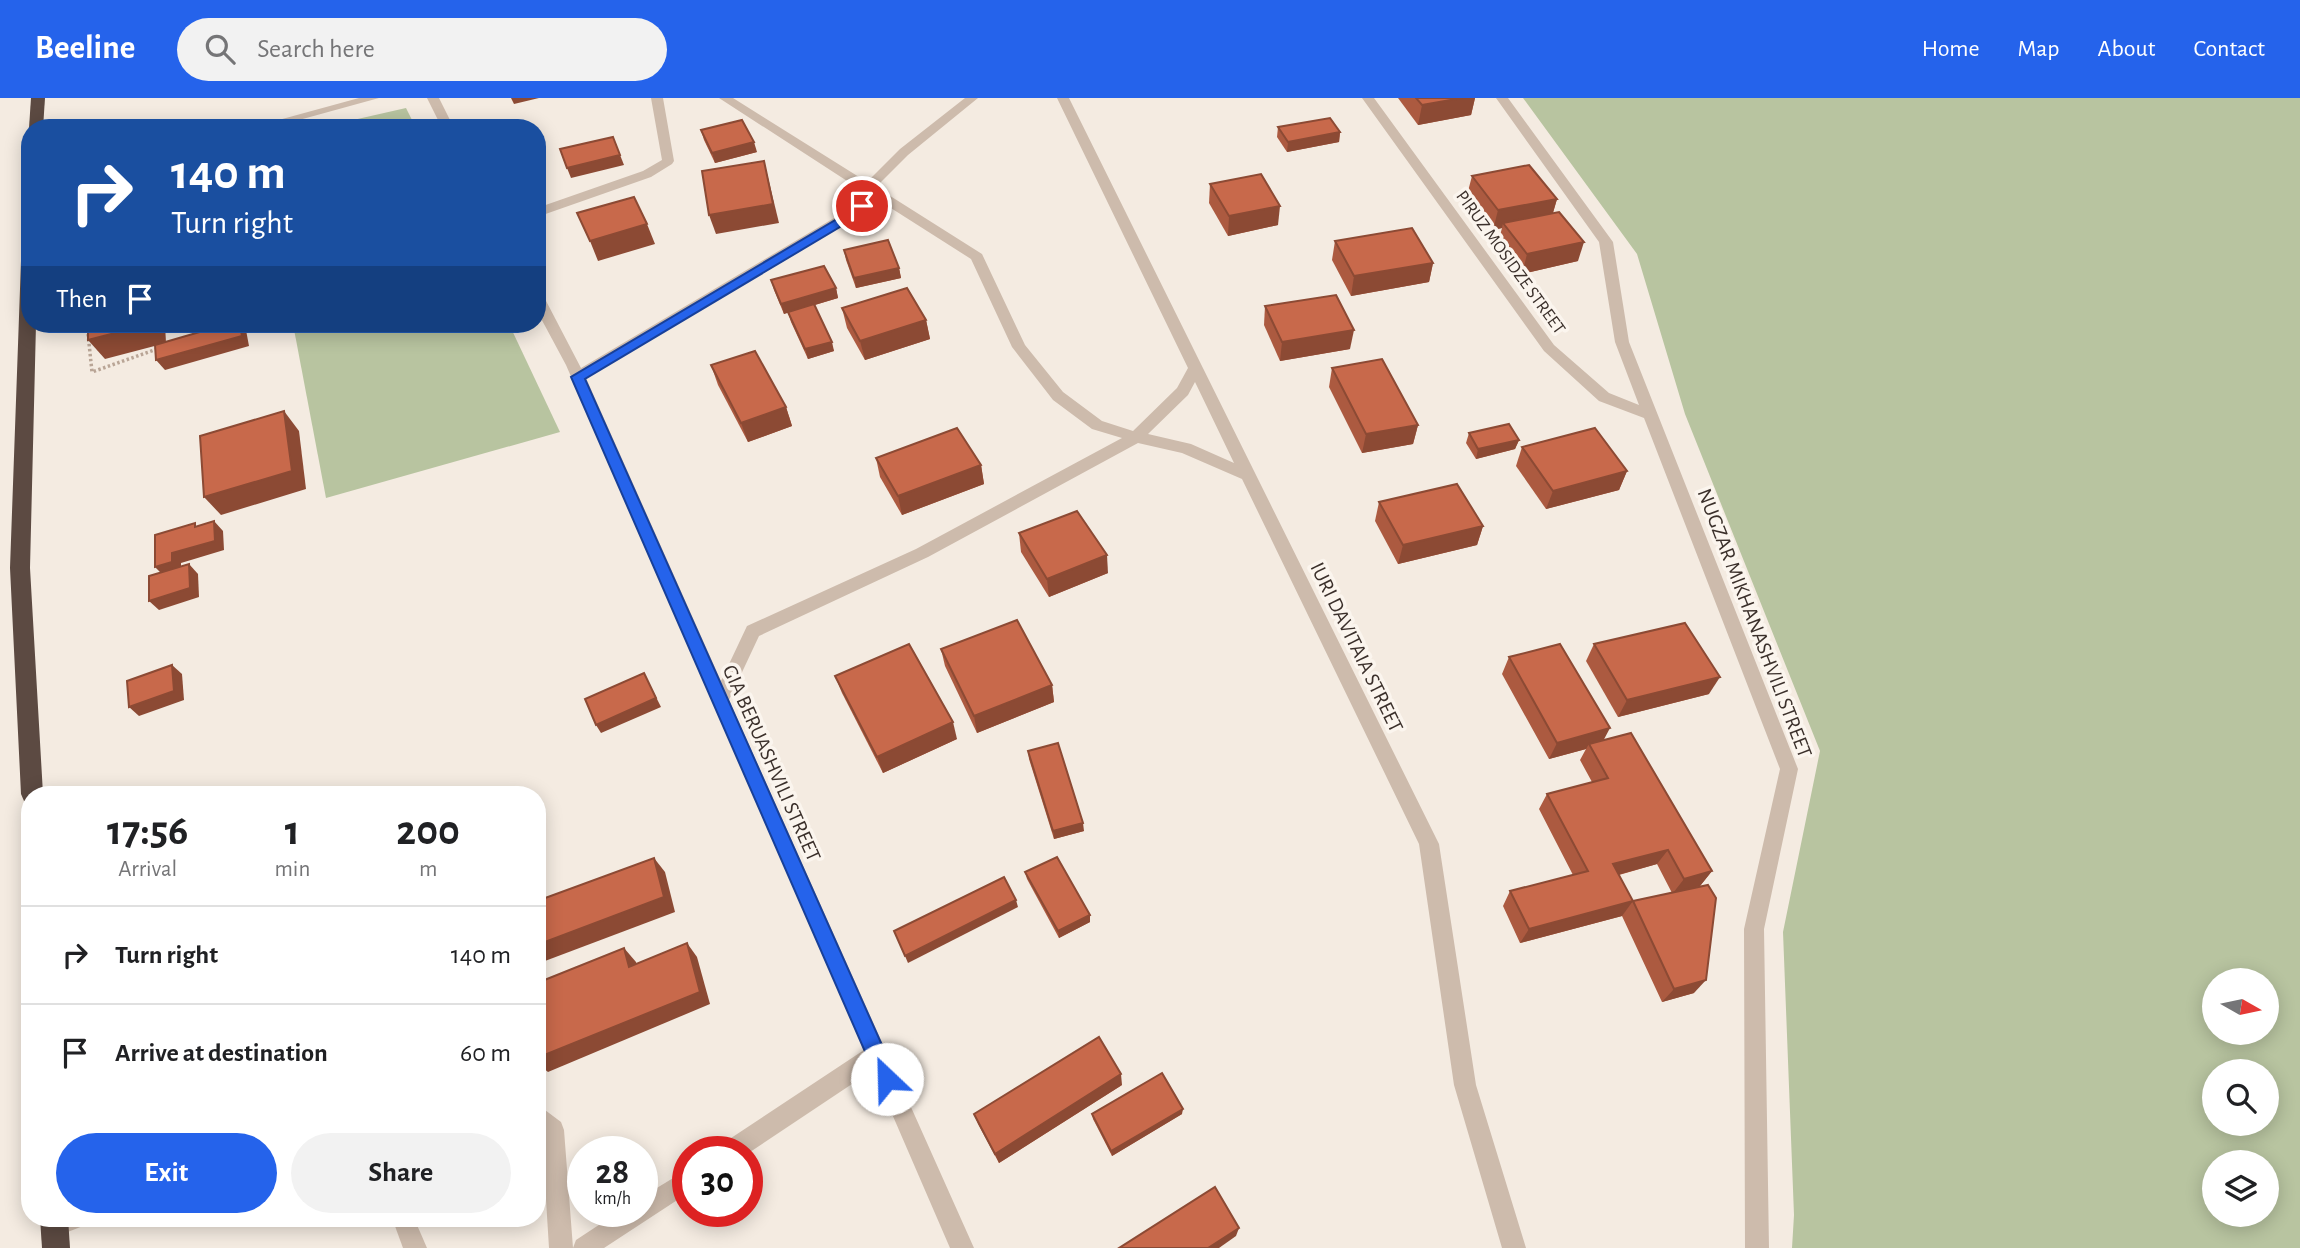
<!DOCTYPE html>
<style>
:root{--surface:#fff;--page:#f2f2f2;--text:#202124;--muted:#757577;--line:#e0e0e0;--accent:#2563eb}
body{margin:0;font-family:"Alegreya Sans",sans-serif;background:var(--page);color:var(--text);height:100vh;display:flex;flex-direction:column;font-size:26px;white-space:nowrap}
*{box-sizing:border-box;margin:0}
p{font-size:23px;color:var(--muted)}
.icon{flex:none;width:38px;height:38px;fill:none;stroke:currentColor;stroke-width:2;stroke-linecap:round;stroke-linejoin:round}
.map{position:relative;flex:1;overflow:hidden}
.drawer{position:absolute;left:21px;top:688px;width:525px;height:441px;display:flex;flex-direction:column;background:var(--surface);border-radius:28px;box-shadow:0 4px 18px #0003}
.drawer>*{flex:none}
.hud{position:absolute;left:21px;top:21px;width:525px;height:214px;border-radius:28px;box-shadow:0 4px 18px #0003;background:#1a4fa0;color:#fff;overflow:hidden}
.needle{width:46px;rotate:99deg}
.buttons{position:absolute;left:2202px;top:870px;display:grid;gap:14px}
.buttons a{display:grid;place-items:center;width:77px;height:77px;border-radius:50%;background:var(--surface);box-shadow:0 4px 18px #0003;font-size:35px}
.speed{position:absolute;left:567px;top:1038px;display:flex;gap:14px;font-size:35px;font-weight:700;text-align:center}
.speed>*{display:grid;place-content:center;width:91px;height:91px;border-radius:50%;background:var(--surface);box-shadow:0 4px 18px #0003;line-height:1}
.speed small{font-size:18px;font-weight:400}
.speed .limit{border:10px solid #d22;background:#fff;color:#111}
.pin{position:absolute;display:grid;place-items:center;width:60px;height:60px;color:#fff;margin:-30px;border:4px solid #fff;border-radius:50%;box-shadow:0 2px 7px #0007}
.me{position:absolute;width:77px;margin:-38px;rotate:336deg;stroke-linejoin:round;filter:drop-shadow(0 0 5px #0008)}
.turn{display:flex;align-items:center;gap:24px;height:147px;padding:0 35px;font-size:32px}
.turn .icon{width:91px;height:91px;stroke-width:2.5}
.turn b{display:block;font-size:49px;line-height:60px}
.then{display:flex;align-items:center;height:66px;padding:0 35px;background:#0003;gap:14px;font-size:26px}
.eta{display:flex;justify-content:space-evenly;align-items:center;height:119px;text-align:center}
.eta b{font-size:42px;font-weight:700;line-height:49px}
.cta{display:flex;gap:14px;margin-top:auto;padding:14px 35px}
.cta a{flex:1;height:80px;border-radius:42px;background:var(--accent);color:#fff;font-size:28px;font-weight:700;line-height:80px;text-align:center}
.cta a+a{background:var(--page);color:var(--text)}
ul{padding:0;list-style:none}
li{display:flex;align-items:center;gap:21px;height:98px;padding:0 35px;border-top:2px solid var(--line)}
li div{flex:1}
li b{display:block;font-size:26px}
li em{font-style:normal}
header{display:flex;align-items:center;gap:42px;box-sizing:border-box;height:98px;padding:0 35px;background:var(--accent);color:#fff}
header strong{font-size:33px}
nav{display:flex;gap:38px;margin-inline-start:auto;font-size:24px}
.search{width:490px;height:63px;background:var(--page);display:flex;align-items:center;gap:18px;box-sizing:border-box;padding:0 24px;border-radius:38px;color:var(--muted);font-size:26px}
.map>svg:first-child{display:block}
</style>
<header>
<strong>Beeline</strong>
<div class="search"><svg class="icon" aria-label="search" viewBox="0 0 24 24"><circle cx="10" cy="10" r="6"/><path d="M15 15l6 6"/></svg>Search here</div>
<nav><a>Home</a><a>Map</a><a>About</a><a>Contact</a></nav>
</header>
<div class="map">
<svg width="2300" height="1150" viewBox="0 0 2300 1150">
<rect width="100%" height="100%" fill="#f4ebe1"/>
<g fill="#b8c4a0" fill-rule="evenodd">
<path d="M1523,0H2300V1150H1792L1794,1117L1783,834L1820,653L1685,316L1637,156ZM2214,882H2266V934H2214ZM2214,973H2266V1026H2214ZM2266,1064V1116H2214V1064Z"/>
<path d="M406,10L416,30H318Z"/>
<path d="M293,226H509L560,334L326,400Z"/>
</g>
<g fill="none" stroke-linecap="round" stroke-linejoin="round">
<path stroke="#b9a596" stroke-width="3.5" stroke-dasharray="2.5 2.5" stroke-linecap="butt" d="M87,226L92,274L160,250"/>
<g fill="#cdbbac" fill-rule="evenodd">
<path d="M359,0H379L270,30H249Z"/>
<path d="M427,0H439L454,30H442Z"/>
<path d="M651,0H663L674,63L672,66L651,79L537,119V110L643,73L662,62Z"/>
<path d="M719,0H733L867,84L900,51L965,0H978L908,57L876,89L982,156L1025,247L1063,294L1102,323L1133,333L1177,290L1188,270L1057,0H1069L1439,746L1476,987L1526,1150H1502L1454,987L1419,746L1242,381L1182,355L1138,345L928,459L759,538L729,602L974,1150H950L873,972L747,1056L719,1054L722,1046L864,952L566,267L537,213V195L544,199L581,270L856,107L861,92ZM872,98L971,161L1012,249L1053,302L1092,331L1122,340L916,451L747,528L721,583L586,280L861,117L868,108ZM1195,284L1234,365L1191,346L1148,336L1188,297Z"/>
<path d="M1362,0H1374L1554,247L1609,295L1639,307L1615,244L1599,144L1496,0H1508L1613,144L1629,244L1798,671L1764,831L1769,1150H1745L1744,831L1780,671L1644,320L1599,303L1544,253Z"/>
<path d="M537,1006L561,1024L564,1032L573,1150L576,1142L620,1113H642V1099L688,1071V1095L604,1150H549L542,1037L537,1032Z"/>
<path d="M47,1120H86L83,1128L55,1139L47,1136L44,1128Z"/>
<path d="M392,1120H414L427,1150H403Z"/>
</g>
<g fill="#5c4a42" fill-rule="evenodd">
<path d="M31,0H45L43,30H29Z"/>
<path d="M30,130V226H36L30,470L43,696H30V705L24,703L21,696L10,470L22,135Z"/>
<path d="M40,1120H68L70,1150H42Z"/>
</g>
</g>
<g fill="#ac5a40" fill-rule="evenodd">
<path d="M1398,0H1475L1471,17L1418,27Z"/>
<path d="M1278,29L1340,34L1339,44L1287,54L1277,39Z"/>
<path d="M701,32L757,54L715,65L704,42Z"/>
<path d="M1472,78L1557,101L1553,115L1578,163L1522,176L1498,145L1502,130L1493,132L1467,97Z"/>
<path d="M1210,86L1278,127L1228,138L1209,105Z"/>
<path d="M1335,143L1433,165L1429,184L1351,198L1332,162Z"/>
<path d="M844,152L899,170L901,180L856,190L846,162Z"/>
<path d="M771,182L836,190L838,200L815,207L834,253L808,261L791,224L788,214L784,216L774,192Z"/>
<path d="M1265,208L1350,251L1280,263L1264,227Z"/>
<path d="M842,210L926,222L930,241L865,262L847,230Z"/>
<path d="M711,267L786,309L792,328L748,344L718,287Z"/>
<path d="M1332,270L1418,327L1413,346L1362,355L1329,289Z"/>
<path d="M1469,335L1519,342L1515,351L1476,361L1466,345Z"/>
<path d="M1522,349L1627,373L1619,392L1546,411L1516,368Z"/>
<path d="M876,360L981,367L984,386L902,417L880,379Z"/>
<path d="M1379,404L1483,428L1477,447L1398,466L1375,423Z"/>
<path d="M1019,435L1108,475L1049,499L1021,454Z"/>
<path d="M1594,546L1709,596L1618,619L1586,563Z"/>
<path d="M941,551L1052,587L1054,604L977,635L945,568Z"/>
<path d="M1509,559L1603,642L1712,773L1700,788L1682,793L1694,895L1662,904L1622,818L1520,845L1503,808L1510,793L1573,777L1539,711L1547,696L1592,684L1580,662L1586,651L1549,661L1502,576ZM1657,766L1672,795L1633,803L1619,777Z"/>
<path d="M835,578L957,641L883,675L842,595Z"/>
<path d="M1028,653L1084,733L1054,741L1029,661Z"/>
<path d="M1025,774L1090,824L1059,840L1027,781Z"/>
<path d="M1122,987L999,1065L978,1026L974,1016Z"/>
<path d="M1092,1016H1182L1112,1058L1093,1021Z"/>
</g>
<g fill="#8c4a34">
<path d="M511,0H539L514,6Z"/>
<path d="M1462,0H1475L1471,17L1418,27L1422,7Z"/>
<path d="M1340,34L1339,44L1287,54L1288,44Z"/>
<path d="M613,39L624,67L571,80L567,70Z"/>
<path d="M754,44L757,54L715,65L712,55Z"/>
<path d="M764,63L779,125L716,136L709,117Z"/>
<path d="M1557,101L1551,121L1503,125L1502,130L1493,132L1498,112Z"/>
<path d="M1280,108L1278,127L1228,138L1229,118Z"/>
<path d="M647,126L655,146L598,163L590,143Z"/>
<path d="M1584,144L1578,163L1522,176L1527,156Z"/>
<path d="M1433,165L1429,184L1351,198L1354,178Z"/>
<path d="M899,170L901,180L856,190L854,180Z"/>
<path d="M836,190L838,200L784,216L781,206Z"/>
<path d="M926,222L930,241L865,262L860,243Z"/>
<path d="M150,226H165L166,245L105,261L88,242Z"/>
<path d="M240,226H241L246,232L249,248L165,272L156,262Z"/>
<path d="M1354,232L1350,251L1280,263L1282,244Z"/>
<path d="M832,244L834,253L808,261L805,251Z"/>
<path d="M786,309L792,328L748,344L741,325Z"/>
<path d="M284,313L299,333L306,391L221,417L204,399Z"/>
<path d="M1418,327L1413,346L1362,355L1366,336Z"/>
<path d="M1519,342L1515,351L1476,361L1478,351Z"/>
<path d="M981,367L984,386L902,417L898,398Z"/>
<path d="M1627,373L1619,392L1546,411L1553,393Z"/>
<path d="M214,423L223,433L224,452L181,465V473L164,478L155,469Z"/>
<path d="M1483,428L1477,447L1398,466L1403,447Z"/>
<path d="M1107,457L1108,475L1049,499L1047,481Z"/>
<path d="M189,466L198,476L199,499L159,512L149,503Z"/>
<path d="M172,567L182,576L184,602L139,618L129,609Z"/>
<path d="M644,575L661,609L601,635L596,627Z"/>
<path d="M1720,579L1709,596L1618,619L1627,602Z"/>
<path d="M1052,587L1054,604L977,635L974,618Z"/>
<path d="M953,624L957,641L883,675L877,659Z"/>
<path d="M1610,630L1601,647L1589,646L1586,651L1549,661L1557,645Z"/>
<path d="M1083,725L1084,733L1054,741L1053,733Z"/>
<path d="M1668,752L1657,766L1603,781L1613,766Z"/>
<path d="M654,760L665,774L675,814L537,866V847Z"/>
<path d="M1712,773L1700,788L1673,795L1684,781Z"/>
<path d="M1016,802L1018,809L908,865L905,858Z"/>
<path d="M1633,803L1622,818L1520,845L1529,831Z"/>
<path d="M1090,817V824L1059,840L1058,833Z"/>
<path d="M687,845L697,859L710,906L548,974L537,965V960Z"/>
<path d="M624,850L636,864L641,882L629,869Z"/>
<path d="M1706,882L1694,895L1662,904L1674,891Z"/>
<path d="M1121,976L1122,987L999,1065L995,1056Z"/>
<path d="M1183,1011L1182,1016L1112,1058L1111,1053Z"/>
<path d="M1239,1130L1236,1138L1219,1150H1208Z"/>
</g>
<g fill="#c8694b" stroke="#8c4a34" stroke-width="2">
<path d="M1416,0H1462L1422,7Z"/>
<path d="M1330,20L1340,34L1288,44L1278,29Z"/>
<path d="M742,22L754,44L712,55L701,32Z"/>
<path d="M613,39L620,57L567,70L560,51Z"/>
<path d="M764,63L773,106L709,117L702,73Z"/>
<path d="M1529,67L1557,101L1498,112L1472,78Z"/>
<path d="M1261,76L1280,108L1229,118L1210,86Z"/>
<path d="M634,99L647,126L590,143L577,115Z"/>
<path d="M1559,114L1584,144L1527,156L1503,125Z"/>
<path d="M1412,130L1433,165L1354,178L1335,143Z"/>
<path d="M888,142L899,170L854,180L844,152Z"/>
<path d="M824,168L836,190L781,206L771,182Z"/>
<path d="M907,190L926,222L860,243L842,210Z"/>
<path d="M1336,197L1354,232L1282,244L1265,208Z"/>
<path d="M814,206L832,244L805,251L788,214Z"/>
<path d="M88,226H150L88,242Z"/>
<path d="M227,226H240L242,238L156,262L155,247Z"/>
<path d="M755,253L786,309L741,325L711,267Z"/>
<path d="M1382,261L1418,327L1366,336L1332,270Z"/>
<path d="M284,313L292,373L204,399L200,338Z"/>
<path d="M1509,326L1519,342L1478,351L1469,335Z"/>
<path d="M957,330L981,367L898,398L876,360Z"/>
<path d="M1595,330L1627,373L1553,393L1522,349Z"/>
<path d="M1457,386L1483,428L1403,447L1379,404Z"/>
<path d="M1077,413L1107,457L1047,481L1019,435Z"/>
<path d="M214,423L215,443L172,455V464L155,469V437L195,425V429Z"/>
<path d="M189,466L190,490L149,503V478Z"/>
<path d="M1017,522L1052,587L974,618L941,551Z"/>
<path d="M1685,525L1720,579L1627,602L1594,546Z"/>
<path d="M909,546L953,624L877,659L835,578Z"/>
<path d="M1560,546L1610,630L1557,645L1509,559Z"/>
<path d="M172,567L174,593L129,609L127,583Z"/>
<path d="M644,575L656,600L596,627L585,601Z"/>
<path d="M1631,635L1712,773L1684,781L1668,752L1613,766L1633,803L1529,831L1510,793L1588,773L1547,696L1608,680L1589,646Z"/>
<path d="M1058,645L1083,725L1053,733L1028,653Z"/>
<path d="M1057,759L1090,817L1058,833L1025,774Z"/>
<path d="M654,760L664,799L537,847V803Z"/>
<path d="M1004,779L1016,802L905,858L894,833Z"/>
<path d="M1708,787L1716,800L1706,882L1674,891L1633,803Z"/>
<path d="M687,845L700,894L537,960V885L624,850L629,869Z"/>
<path d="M1099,939L1121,976L995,1056L974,1016Z"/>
<path d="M1162,975L1183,1011L1111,1053L1092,1016Z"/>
<path d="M1215,1089L1239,1130L1208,1150H1119Z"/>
</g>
<path fill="#2563eb" stroke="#184099" stroke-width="2" d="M858,105L868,108L860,117L585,281L894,974L897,981L894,988L887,991L880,988L571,279L852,112Z"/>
<g text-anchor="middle" stroke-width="7" stroke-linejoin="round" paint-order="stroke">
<g font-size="18" fill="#3b302b" stroke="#fbf5ee">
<text transform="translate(1511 164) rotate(54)" y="6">PIRUZ MOSIDZE STREET</text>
</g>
<g font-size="21" fill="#3b302b" stroke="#fbf5ee">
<text transform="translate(1755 525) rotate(69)" y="7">NUGZAR MIKHANASHVILI STREET</text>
<text transform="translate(1357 549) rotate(64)" y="7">IURI DAVITAIA STREET</text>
<text transform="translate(772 665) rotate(66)" y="7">GIA BERUASHVILI STREET</text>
</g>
</g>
</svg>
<div class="buttons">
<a><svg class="needle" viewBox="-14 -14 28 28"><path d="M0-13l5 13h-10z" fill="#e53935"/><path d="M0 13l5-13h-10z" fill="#757577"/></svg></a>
<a><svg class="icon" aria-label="search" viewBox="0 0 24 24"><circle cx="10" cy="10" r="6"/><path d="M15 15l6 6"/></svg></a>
<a><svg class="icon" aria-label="layers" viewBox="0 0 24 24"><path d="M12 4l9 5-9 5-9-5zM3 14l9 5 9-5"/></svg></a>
</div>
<div class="speed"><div>28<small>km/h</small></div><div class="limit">30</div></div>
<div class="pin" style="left:862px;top:108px;background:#d93025"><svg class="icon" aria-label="arrive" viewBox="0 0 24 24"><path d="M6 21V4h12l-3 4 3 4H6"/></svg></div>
<svg class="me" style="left:887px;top:981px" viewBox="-20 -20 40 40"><circle r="19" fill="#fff"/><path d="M0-13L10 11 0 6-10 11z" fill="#2563eb"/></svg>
<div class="hud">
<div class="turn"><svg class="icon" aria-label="right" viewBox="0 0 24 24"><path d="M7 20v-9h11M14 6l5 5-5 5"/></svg><div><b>140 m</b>Turn right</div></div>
<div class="then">Then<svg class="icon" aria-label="arrive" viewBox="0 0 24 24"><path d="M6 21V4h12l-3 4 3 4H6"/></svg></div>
</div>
<section class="drawer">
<div class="eta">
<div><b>17:56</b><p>Arrival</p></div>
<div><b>1</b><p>min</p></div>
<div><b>200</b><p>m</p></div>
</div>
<ul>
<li><svg class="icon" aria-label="right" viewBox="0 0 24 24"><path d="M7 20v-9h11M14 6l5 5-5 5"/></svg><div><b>Turn right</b></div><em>140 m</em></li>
<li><svg class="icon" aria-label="arrive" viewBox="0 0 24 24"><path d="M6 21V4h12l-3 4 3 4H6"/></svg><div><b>Arrive at destination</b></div><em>60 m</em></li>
</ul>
<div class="cta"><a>Exit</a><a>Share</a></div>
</section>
</div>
